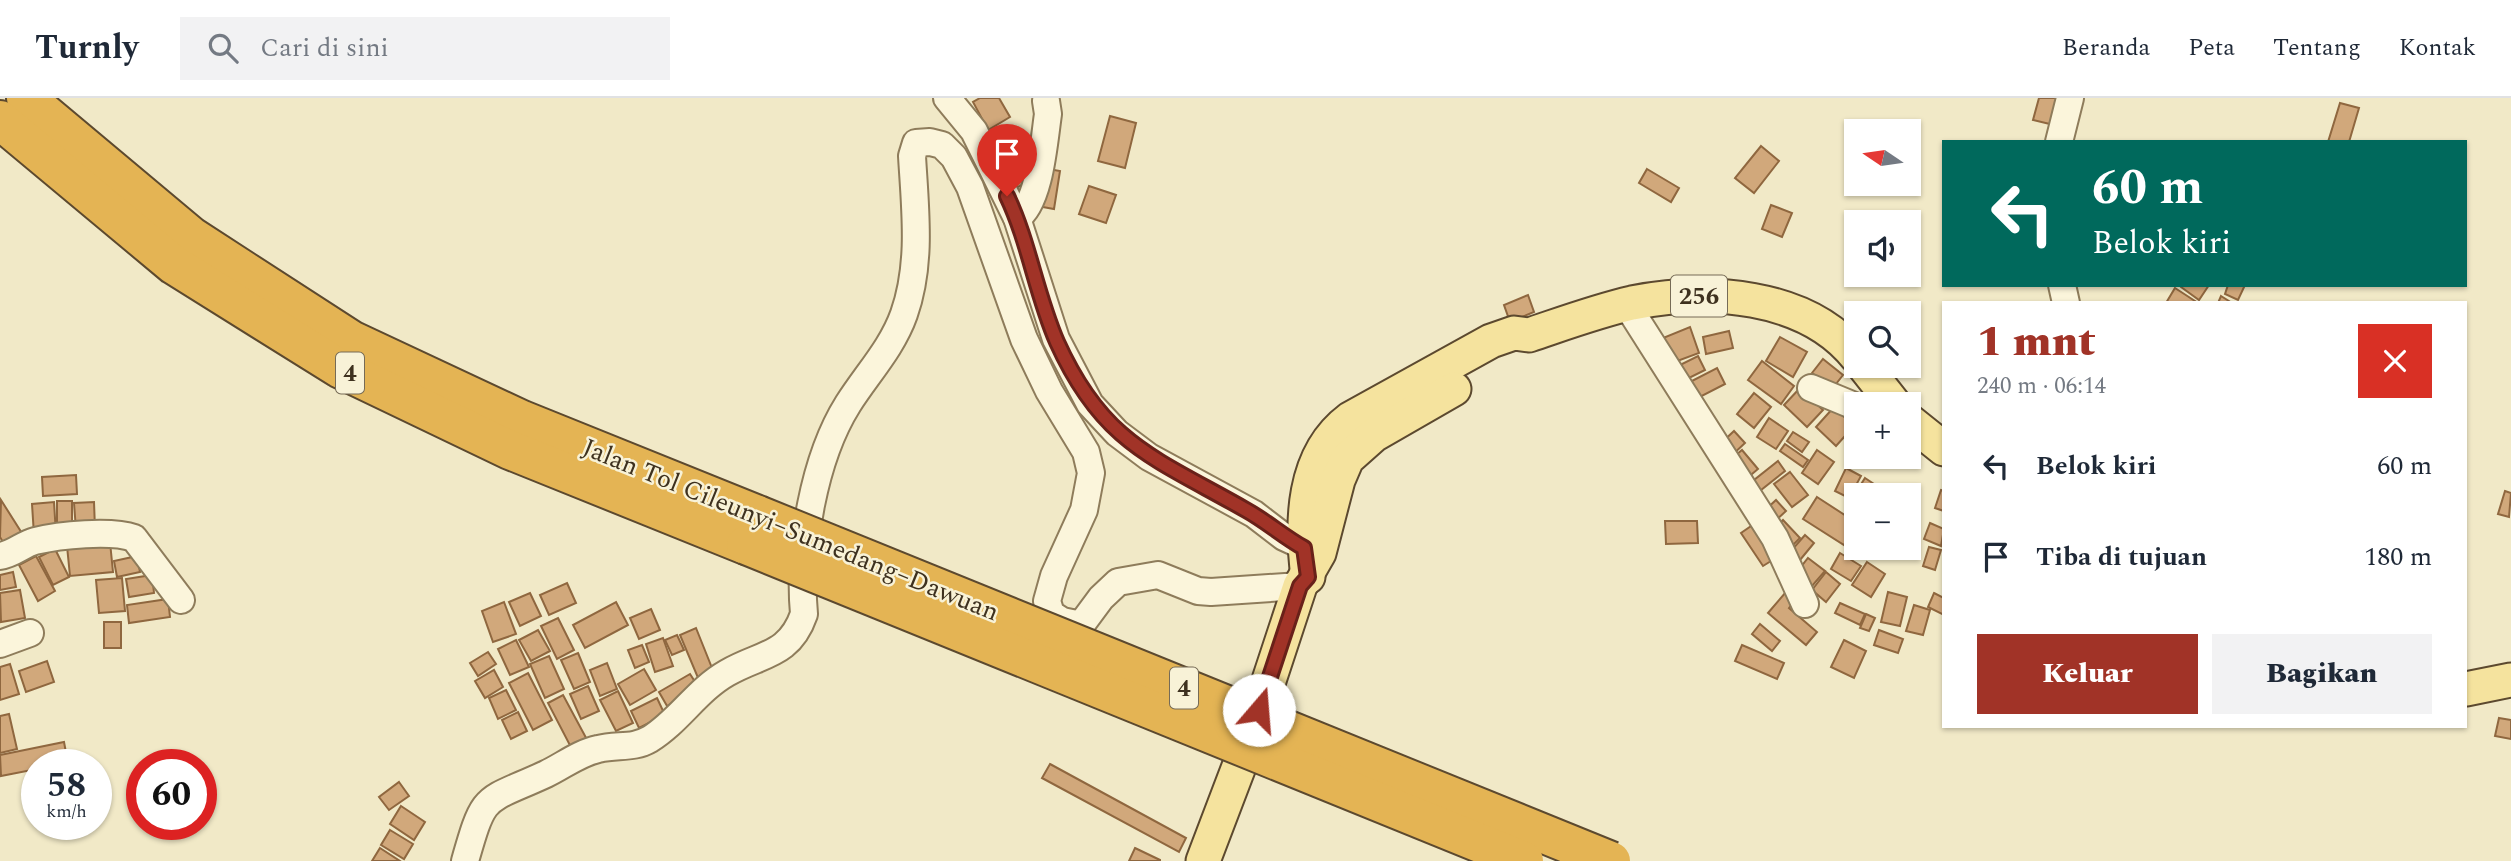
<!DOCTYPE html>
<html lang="id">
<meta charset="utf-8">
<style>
:root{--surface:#fff;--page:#f2f2f3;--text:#1f2937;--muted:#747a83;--line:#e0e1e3;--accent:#a13327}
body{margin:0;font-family:Spectral,serif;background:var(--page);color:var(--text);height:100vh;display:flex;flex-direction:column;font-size:26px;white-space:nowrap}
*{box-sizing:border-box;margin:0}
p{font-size:23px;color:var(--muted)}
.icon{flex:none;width:38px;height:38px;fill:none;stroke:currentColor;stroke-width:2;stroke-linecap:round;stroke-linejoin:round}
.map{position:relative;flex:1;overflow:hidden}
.panel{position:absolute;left:1942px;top:203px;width:525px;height:427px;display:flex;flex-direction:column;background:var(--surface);border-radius:0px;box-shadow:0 2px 5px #0004}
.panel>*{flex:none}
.guide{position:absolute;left:1942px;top:42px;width:525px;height:147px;border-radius:0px;box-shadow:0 2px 5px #0004;background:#00695c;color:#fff;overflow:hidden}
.needle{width:46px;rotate:283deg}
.fabs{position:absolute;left:1844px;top:21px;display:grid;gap:14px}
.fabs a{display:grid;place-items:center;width:77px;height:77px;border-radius:0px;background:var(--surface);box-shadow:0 2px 5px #0004;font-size:35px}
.speed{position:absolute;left:21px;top:651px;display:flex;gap:14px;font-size:35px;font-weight:700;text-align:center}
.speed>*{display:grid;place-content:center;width:91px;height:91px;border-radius:50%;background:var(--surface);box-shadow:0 2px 5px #0004;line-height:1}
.speed small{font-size:18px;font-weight:400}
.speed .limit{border:10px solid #d22;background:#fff;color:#111}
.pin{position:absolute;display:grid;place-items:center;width:60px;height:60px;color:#fff;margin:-72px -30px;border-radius:50% 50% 50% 0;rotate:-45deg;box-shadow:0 0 7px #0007}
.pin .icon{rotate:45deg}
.me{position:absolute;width:77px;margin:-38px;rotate:18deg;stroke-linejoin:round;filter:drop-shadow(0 0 5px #0008)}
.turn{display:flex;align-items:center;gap:24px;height:147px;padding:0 35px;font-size:32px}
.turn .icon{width:91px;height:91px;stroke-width:2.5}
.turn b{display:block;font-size:49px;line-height:60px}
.round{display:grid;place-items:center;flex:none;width:74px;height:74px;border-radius:0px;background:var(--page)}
.headline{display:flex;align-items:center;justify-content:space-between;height:119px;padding:0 35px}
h1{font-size:42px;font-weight:800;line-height:52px;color:var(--accent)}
.cta{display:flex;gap:14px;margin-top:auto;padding:14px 35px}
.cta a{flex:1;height:80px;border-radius:0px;background:var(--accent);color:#fff;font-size:28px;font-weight:800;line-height:80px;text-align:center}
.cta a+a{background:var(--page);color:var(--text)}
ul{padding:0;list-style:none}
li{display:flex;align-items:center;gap:21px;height:91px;padding:0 35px}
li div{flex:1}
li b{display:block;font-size:26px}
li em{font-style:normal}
header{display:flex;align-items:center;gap:42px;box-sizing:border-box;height:98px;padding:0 35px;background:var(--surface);border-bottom:2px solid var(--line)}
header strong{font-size:33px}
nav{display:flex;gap:38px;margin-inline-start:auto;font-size:24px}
.search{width:490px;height:63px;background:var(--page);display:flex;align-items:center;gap:18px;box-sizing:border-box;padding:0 24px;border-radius:0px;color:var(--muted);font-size:26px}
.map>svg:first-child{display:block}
</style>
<header>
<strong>Turnly</strong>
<div class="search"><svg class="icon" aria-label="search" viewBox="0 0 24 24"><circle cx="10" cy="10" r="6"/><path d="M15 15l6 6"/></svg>Cari di sini</div>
<nav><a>Beranda</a><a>Peta</a><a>Tentang</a><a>Kontak</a></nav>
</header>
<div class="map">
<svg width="2511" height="763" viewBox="0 0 2511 763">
<rect width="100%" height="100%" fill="#f1e9c7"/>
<g fill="#d1a87b" stroke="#8f673f" stroke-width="2">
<path d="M980,0H999L1010,19L988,32L973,4Z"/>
<path d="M2039,0H2061L2054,27L2033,22Z"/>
<path d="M2340,5L2359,10L2349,44H2328Z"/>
<path d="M1110,18L1136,25L1125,70L1098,63Z"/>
<path d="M1018,32L1031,59L1010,69L998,42Z"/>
<path d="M1761,48L1779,63L1754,95L1735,80Z"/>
<path d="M1021,69L1028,84L1016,90L1009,74Z"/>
<path d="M1043,70L1060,73L1054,111L1037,108Z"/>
<path d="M1647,71L1679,90L1671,104L1639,85Z"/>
<path d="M1089,88L1116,97L1106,125L1079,116Z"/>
<path d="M1771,107L1792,115L1782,139L1762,131Z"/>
<path d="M2182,187H2209L2199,202L2181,189Z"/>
<path d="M2228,187H2245L2238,202L2225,196Z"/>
<path d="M2175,190L2198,205H2166Z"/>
<path d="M1528,197L1534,214L1510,224L1504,207Z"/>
<path d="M2221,198L2232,205H2218Z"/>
<path d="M1690,229L1699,255L1672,265L1663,240Z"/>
<path d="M1729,233L1733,250L1706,256L1703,239Z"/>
<path d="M1780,239L1807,254L1793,279L1766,263Z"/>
<path d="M1698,258L1705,272L1681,284L1674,270Z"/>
<path d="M1823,261L1843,277L1832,291L1812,275Z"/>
<path d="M1762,263L1794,288L1781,306L1748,282Z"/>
<path d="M1717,270L1725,286L1694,302L1686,286Z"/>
<path d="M1800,290L1823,312L1807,329L1784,307Z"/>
<path d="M1754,295L1771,309L1754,330L1737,316Z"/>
<path d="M1834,309L1854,328L1836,348L1816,329Z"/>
<path d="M1769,320L1788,333L1776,351L1757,339Z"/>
<path d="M1734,333L1745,345L1730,359L1719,347Z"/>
<path d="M1793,334L1809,344L1802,354L1787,343Z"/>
<path d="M1785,346L1808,362L1803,369L1780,353Z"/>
<path d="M1742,352L1758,371L1746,381L1730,362Z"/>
<path d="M1817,352L1834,364L1818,386L1802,375Z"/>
<path d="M1778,363L1785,373L1756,396L1749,386Z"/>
<path d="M1846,370L1861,378L1849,400L1835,393Z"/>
<path d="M1790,374L1808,397L1792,409L1774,386Z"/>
<path d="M76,377L77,396L43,398L42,379Z"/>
<path d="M1865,380L1877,388L1871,397H1857V408L1850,404Z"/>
<path d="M1941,392L1944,393V413L1935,410Z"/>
<path d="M2505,393L2511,395L2509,419L2498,416Z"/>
<path d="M1817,399L1857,425L1844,447L1803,421Z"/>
<path d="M1,402L25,440L7,451L0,439Z"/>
<path d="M1776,402L1786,413L1773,425L1763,414Z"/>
<rect x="57" y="403" width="15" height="33"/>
<path d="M54,404L56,436L34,437L32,406Z"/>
<path d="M94,404L95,431L76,432L74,405Z"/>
<path d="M1783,422L1800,440L1791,449L1774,431Z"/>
<path d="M1665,423H1697L1698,445L1666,446Z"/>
<path d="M1757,424L1779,458L1763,468L1741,435Z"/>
<path d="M1930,425L1944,431L1941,448L1924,441Z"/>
<path d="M1805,437L1814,445L1800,462L1790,454Z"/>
<path d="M110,444L113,474L70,478L67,448Z"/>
<path d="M1929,449L1941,452L1935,472L1923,468Z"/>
<path d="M55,451L69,479L53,487L39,459Z"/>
<path d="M1840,455L1861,468L1851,483L1831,471Z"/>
<path d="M36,458L55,493L38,503L19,467Z"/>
<path d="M137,458L140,474L117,479L114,463Z"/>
<path d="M1808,460L1825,473L1812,488L1796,475Z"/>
<path d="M1867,464L1885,476L1871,499L1852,487Z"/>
<path d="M13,474L16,489L0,492V477Z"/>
<path d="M1826,474L1840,486L1826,504L1812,492Z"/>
<path d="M152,477L154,495L129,499L126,481Z"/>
<path d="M122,480L125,513L99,515L96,482Z"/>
<path d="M567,485L576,505L549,517L540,497Z"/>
<path d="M20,492L25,520L1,524L0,495Z"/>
<path d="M1786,494L1795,502L1789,510L1817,534L1806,547L1768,515Z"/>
<path d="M1888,494L1907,499L1900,528L1881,524Z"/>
<path d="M530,495L541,518L520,528L509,504Z"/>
<path d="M1934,495L1944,500V517L1928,509Z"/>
<path d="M168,501L170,519L129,525L127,507Z"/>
<path d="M504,504L516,536L493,544L482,513Z"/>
<path d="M616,504L628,527L585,550L573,527Z"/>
<path d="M1840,505L1865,516L1860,527L1835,515Z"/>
<path d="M1914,507L1930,512L1923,537L1906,533Z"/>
<path d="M651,511L660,532L639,541L630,520Z"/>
<path d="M1866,516L1875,520L1869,533L1860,530Z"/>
<path d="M558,520L574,552L557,561L541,528Z"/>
<rect x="104" y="524" width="17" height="26"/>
<path d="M1760,526L1780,543L1772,553L1752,536Z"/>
<path d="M696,530L716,580L701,587L680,537Z"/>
<path d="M538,532L550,553L531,563L519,542Z"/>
<path d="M1879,532L1903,541L1898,555L1874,547Z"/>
<path d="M677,537L684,552L672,557L665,542Z"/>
<path d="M663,540L673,568L655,574L646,546Z"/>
<path d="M516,542L529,569L510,577L498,551Z"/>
<path d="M1844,542L1866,553L1854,580L1831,569Z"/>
<path d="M642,547L649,564L635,570L628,552Z"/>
<path d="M1742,547L1784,565L1777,581L1735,563Z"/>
<path d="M488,554L496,566L478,578L470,565Z"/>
<path d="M578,555L590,584L574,591L561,562Z"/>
<path d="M549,558L564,591L545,600L530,566Z"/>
<path d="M47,563L54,584L26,594L19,573Z"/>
<path d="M607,565L617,591L600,598L590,572Z"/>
<path d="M10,566L19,596L0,602V569Z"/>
<path d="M644,571L656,592L630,607L618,586Z"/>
<path d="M494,572L503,589L485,600L475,583Z"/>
<path d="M528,575L552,622L533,632L509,585Z"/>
<path d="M690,576L699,590L667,608L659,594Z"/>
<path d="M588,588L599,613L581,621L570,596Z"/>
<path d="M506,592L516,612L498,621L489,600Z"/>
<path d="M618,593L633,625L616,633L600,602Z"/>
<path d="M563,597L591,649L575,657L548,605Z"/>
<path d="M657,600L665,617L639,630L631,613Z"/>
<path d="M518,614L527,633L511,641L502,622Z"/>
<path d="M9,616L17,651L0,655V618Z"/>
<path d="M2499,620L2511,622V641L2495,638Z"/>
<path d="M64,644L68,665L37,667V671L1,678L0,657Z"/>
<path d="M1050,666L1186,740L1179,754L1042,680Z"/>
<path d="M399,684L409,698L389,712L379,699Z"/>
<path d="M401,708L425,724L414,742L390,726Z"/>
<path d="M390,732L413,746L404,761L381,747Z"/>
<path d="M380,750L400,763H372Z"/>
<path d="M1135,750L1160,762V763H1129Z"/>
</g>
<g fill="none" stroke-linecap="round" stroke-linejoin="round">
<defs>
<g id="minor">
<path d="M947,0L974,33L1017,120L1056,241L1090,306L1117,335L1149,359L1254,416L1284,439L1319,455"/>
<path d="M2059,44L2070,0"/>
<path d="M1017,120C1040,105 1044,43 1048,16L1046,3"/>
<path d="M2062,187L2066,205"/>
<path d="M1627,207L1775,440L1805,506"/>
<path d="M1811,290L1857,309"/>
<path d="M0,458C14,456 23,446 35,443C60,437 111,432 134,440L181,502"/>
<path d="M0,546L30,535"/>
<path d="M465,763C485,693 483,705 546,676C563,668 579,655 598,651C617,646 633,651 650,641C679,623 697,592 727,575C761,555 789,559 804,516C798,451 814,360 848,306C867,276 892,250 904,216C922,165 915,110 912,58L916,45L930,44L942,47L954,59L970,89L1024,241L1049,293L1086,354L1091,375L1084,412L1054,478L1047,503L1051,516L1062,523L1081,527L1101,500L1118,484L1158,477L1198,493L1211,494L1300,488"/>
</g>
<g id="major">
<path d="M1864,268L1894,306"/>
<path d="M1909,323L1944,351"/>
<path d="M1308,479C1301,424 1302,357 1350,321L1491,243L1514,235L1529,237C1562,226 1597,213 1632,205C1706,190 1806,195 1857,259"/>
<path d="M2466,591L2511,582"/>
<path d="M1203,763L1251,637L1300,488L1319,455L1338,382L1347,361L1374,337L1454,291"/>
</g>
<g id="highway">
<path d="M26,0L192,139L351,242L522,322L758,417"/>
<path d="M0,22L174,167L339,270L510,352L746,447"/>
</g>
</defs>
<use href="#minor" stroke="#8e7c5b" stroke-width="30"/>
<use href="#major" stroke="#5c492f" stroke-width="37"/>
<use href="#highway" stroke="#5c492f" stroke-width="42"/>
<use href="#minor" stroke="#fbf5db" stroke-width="26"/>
<use href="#major" stroke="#f5e39e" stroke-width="33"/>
<use href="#highway" stroke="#e4b454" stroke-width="38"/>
<defs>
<g id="highway-bridge">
<path d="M758,417L1611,763"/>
<path d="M746,447L1524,763"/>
</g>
</defs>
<use href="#highway-bridge" stroke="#5c492f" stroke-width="42" stroke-linecap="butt"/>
<use href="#highway-bridge" stroke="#e4b454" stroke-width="38"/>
</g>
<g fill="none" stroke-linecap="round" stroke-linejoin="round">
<defs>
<path id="route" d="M1007,98C1029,144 1036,196 1057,244C1103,346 1155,360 1246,412C1266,423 1284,439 1304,450L1308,479L1300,488L1259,612"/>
</defs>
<use href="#route" stroke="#692119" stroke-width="18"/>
<use href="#route" stroke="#a13327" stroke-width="12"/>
</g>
<g text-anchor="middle" stroke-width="5" stroke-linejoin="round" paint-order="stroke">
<g fill="#f8f2d7" stroke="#766b56" stroke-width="2">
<rect x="1671" y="177.5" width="56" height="41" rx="5"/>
<rect x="336" y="254.5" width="28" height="41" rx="5"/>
<rect x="1170" y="569.5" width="28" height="41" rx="5"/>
</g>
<g font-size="24" font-weight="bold" fill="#3e311f">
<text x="1699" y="206">256</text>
<text x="350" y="283">4</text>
<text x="1184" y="598">4</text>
</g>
<g font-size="26" fill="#3e311f" stroke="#f8f2d7">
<text transform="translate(791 431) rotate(22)" y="9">Jalan Tol Cileunyi–Sumedang–Dawuan</text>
</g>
</g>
</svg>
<div class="fabs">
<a><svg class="needle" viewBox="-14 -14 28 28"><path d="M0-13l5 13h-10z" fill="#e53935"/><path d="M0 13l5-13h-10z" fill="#747a83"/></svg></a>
<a><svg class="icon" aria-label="sound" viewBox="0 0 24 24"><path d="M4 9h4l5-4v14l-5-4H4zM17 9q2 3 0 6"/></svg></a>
<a><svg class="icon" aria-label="search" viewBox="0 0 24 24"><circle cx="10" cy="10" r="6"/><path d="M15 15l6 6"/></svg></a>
<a>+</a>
<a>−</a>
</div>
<div class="speed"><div>58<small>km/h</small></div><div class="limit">60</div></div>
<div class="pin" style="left:1007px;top:98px;background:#d93025"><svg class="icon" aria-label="arrive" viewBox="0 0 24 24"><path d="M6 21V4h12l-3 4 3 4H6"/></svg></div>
<svg class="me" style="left:1259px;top:612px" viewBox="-20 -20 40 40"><circle r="19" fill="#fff"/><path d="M0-13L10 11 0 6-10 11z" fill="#a13327"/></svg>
<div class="guide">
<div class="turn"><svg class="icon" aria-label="left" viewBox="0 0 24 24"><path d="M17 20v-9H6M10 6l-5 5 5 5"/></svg><div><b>60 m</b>Belok kiri</div></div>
</div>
<section class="panel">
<div class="headline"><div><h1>1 mnt</h1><p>240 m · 06:14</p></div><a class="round" style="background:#d93025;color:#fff"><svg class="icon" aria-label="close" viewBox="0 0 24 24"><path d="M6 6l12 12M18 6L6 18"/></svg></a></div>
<ul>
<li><svg class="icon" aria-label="left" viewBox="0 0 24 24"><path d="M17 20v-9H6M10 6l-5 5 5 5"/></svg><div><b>Belok kiri</b></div><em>60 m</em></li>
<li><svg class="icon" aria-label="arrive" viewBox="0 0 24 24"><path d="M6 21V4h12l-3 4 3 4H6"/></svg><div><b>Tiba di tujuan</b></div><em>180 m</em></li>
</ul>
<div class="cta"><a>Keluar</a><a>Bagikan</a></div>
</section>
</div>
